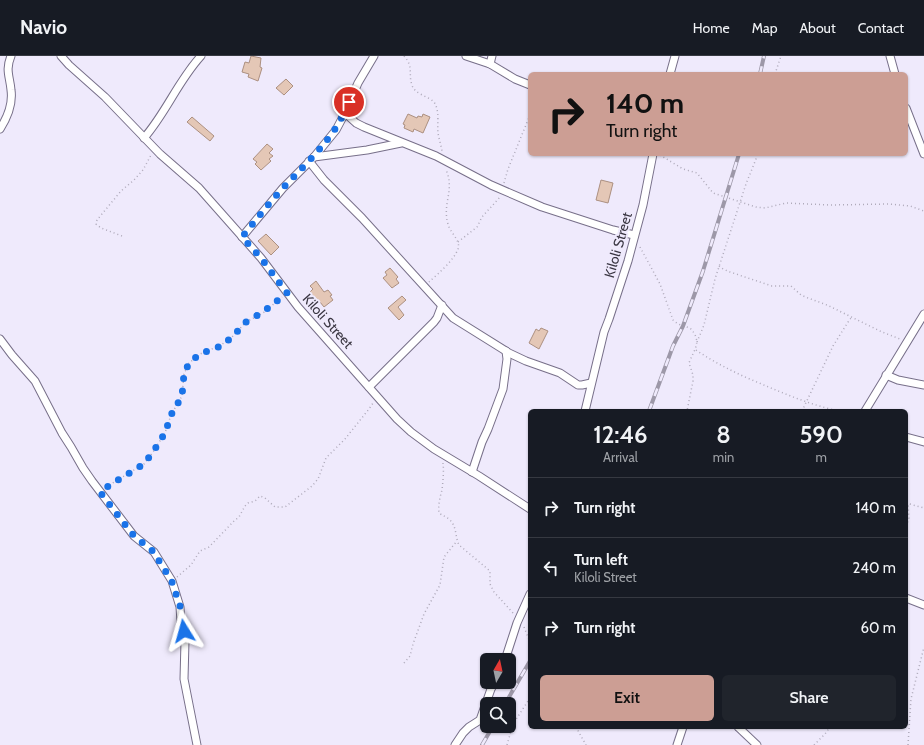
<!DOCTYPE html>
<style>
:root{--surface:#171b24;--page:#20242c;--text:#f1f3f6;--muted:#9ea1a6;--line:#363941;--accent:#cc9e94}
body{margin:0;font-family:Cabin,sans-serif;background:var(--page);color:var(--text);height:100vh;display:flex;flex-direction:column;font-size:15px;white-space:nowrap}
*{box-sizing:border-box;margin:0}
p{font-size:13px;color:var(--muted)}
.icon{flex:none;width:22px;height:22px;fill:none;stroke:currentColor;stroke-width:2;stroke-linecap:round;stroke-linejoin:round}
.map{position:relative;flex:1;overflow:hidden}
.panel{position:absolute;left:528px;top:353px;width:380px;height:320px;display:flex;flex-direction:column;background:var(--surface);border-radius:6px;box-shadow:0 1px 3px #0004}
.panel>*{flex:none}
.banner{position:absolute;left:528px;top:16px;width:380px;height:84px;border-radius:6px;box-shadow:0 1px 3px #0004;background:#cc9e94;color:#111;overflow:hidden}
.needle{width:26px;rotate:9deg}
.controls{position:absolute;left:480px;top:597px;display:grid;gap:8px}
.controls a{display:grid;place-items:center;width:36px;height:36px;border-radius:6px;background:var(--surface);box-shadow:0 1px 3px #0004;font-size:20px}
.pin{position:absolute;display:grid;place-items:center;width:34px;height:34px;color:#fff;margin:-17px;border:2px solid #fff;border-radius:50%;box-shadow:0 1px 4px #0007}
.me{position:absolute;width:44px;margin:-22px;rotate:352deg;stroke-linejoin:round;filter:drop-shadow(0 0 3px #0008)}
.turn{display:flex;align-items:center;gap:14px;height:84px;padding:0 12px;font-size:18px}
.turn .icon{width:52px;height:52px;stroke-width:2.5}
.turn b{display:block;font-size:28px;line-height:34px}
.eta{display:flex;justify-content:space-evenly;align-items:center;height:68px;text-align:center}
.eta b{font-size:24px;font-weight:600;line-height:28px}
.cta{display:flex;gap:8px;margin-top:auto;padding:8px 12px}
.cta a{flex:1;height:46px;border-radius:6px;background:var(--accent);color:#111;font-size:16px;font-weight:600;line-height:46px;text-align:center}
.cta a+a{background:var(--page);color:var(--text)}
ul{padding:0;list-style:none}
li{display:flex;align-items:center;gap:12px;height:60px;padding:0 12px;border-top:1px solid var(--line)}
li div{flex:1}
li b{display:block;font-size:15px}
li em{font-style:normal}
header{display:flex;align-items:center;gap:24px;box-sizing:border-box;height:56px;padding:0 20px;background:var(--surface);border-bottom:1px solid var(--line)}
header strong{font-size:19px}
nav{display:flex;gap:22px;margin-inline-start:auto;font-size:14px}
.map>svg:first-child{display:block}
</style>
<header>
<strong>Navio</strong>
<nav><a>Home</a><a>Map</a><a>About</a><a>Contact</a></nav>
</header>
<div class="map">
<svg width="924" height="689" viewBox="0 0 924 689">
<rect width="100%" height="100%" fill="#efeafc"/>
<g fill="#e4c7b6" stroke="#ac9081">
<path d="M251,0L261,2L260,11L262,12L258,25L248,21L249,18L242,16L245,6L249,7Z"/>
<path d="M286,23L293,30L284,39L276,32Z"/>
<path d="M408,58L417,62L418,60L422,61L423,58L430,61L423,77L414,73L413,76L404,72L405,69L403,68Z"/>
<path d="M192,61L214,80L210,85L187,66Z"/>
<path d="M267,88L273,93L269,97L273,100L269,103L271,105L261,114L255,108L257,106L253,103Z"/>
<path d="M601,124L613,127L608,147L596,144Z"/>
<path d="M266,178L279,191L271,199L258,185Z"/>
<path d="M390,212L398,221L396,223L399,227L392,232L383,222L387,219L385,216Z"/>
<path d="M316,225L324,236L328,234L332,239L330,240L333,244L324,251L320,246L317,248L313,242L314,241L310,236L313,233L310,230Z"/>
<path d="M402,240L406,244L398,251L404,259L399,264L388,252Z"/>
<path d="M541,272L548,275L539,293L529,287L536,273L539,275Z"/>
</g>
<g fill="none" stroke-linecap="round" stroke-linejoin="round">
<defs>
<g id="minor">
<path d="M61,0L69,9L105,41L160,98L199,132L261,202L298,251L397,363L411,376L434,393L479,420L530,453"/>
<path d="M466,0L490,8L515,23L530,29"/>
<path d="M890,0L895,18"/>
<path d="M490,8L492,0"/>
<path d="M670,18L675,0"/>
<path d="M906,52L924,98"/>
<path d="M345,57L356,67L364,71L436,100L491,129L542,151L613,174L634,179"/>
<path d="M0,73C7,62 13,48 11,34C10,21 5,14 11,0"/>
<path d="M144,82C166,57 178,25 201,0"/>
<path d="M314,101L367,94L401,87"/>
<path d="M309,105L324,124L362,162L453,262L509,297L526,305L560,317L578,329H582L591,327"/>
<path d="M242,181L283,132L314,101L336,74L345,57L358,27L374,0"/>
<path d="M0,283L12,299L35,325L62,377L71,391L83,412L92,425L134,480L154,496L172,525L180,551L181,566L185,585L184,623L197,689"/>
<path d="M886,319L898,324L924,329"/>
<path d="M369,331L434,266L437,262L442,249"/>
<path d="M585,355L604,276L609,263L628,205L643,149L653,98"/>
<path d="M865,355L924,258"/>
<path d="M906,381L924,386"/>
<path d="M472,416L482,386L488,373L503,333L507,303L506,295"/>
<path d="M906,542L924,549"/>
<path d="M505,604L517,567L530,538"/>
<path d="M738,671L757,689"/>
<path d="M455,689L463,677L469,671L480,664L491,633L495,626"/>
<path d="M677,689L683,671"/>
</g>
</defs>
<use href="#minor" stroke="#776f89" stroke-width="9"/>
<g stroke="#afaaba" stroke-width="1.5" stroke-dasharray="1 3" stroke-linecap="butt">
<path d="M404,0C414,11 408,18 412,29C414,38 428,40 434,46C440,55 437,67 438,77C439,83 441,89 442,95"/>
<path d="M775,18L781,0"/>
<path d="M660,99L683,113L697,117L713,137L756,151L765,152L786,147L830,149L889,148L910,150L924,155"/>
<path d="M504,127L508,113L530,59"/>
<path d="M122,180L101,172L96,168L97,164L121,135L134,124L143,114L151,99"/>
<path d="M458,186L477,171L482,161L500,141"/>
<path d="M640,191L660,228L673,264L678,268L690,272C703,286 694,293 689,307L693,319V325L687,355"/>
<path d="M719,210L723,213L730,216L772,230H791L801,239L808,242L827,249L882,276L900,283"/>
<path d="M429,226C438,218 454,204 458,193C461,184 450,177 448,168C443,151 451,139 449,125C449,121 447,117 446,113"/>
<path d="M697,286L704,269L715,223L746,128L758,98"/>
<path d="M696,294C712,305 728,313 745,321C776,334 806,348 839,355"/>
<path d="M802,355L833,290L850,263L853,261"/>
<path d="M443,407C444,415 443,425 442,434C440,441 438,449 439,457C443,460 447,461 450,464C457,471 455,481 459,489L490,515V528L494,536L513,557"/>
<path d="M106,431L144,408L153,396L165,377L171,359L182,340L184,318L189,307L200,298L221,289L232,281L246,266L263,257L282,241"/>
<path d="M906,447L924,452"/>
<path d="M906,470L909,463L908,448"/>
<path d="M177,521L191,509L200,495L209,491L234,465L239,461L245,450L248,447L255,445L260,440L265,442L275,451H285L312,430L318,423L326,402L345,383L369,353L373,347"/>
<path d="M524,571L530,586"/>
<path d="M404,607L410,600L413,588L424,558L440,529L444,501L457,485"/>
<path d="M576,671L586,689"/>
<path d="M507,689L513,668L530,642"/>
<path d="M814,689L825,678L830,671"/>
<path d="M908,689L911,643L924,591"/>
</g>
<use href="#minor" stroke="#fff" stroke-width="7"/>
<defs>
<g id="rail">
<path d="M760,18L764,0"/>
<path d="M649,355L673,290L683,270L703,215L739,98"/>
<path d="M505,648L530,605"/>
<path d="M482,689L493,670"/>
</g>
</defs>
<use href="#rail" stroke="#9d98a8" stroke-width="4"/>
<use href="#rail" stroke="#efeafc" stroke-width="2.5" stroke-dasharray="8" stroke-linecap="butt"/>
</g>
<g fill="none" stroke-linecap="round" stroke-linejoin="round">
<path stroke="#1a73e8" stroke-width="7" stroke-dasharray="0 12.6" d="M184,575L180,550L171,523L162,510L154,496L134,480L100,436L110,429L144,408L153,396L165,377L171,359L182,340L184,318L189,307L200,298L221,290L232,281L246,266L263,256L287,237L261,202L242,181C256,164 269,147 284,131C309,104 335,82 349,46"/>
</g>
<g text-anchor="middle" stroke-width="4" stroke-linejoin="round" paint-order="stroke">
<g font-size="14" fill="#3a3642" stroke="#efeafc">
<text transform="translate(618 189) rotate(-74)" y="5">Kiloli Street</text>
<text transform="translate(328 265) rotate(48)" y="5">Kiloli Street</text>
</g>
</g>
</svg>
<div class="controls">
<a><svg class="needle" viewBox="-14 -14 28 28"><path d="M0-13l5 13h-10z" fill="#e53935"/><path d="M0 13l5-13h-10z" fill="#9ea1a6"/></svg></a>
<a><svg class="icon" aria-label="search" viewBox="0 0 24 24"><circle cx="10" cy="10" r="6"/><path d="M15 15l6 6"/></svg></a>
</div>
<div class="pin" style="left:349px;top:46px;background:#d93025"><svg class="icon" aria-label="arrive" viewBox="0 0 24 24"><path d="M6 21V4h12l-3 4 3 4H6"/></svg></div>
<svg class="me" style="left:184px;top:575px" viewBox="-20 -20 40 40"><path d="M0-17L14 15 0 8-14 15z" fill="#1a73e8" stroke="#fff" stroke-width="4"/></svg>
<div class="banner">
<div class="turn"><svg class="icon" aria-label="right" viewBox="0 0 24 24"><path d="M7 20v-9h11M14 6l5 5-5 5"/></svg><div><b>140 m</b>Turn right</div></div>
</div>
<section class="panel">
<div class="eta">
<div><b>12:46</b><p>Arrival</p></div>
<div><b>8</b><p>min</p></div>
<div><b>590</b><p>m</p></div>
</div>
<ul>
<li><svg class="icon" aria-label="right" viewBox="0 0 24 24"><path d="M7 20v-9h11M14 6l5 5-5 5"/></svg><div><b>Turn right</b></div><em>140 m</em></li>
<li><svg class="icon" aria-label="left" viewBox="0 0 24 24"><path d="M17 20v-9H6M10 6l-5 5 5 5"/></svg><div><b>Turn left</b><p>Kiloli Street</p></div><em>240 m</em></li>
<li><svg class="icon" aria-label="right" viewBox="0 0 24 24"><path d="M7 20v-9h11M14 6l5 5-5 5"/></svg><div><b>Turn right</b></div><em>60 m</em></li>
</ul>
<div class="cta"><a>Exit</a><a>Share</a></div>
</section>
</div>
